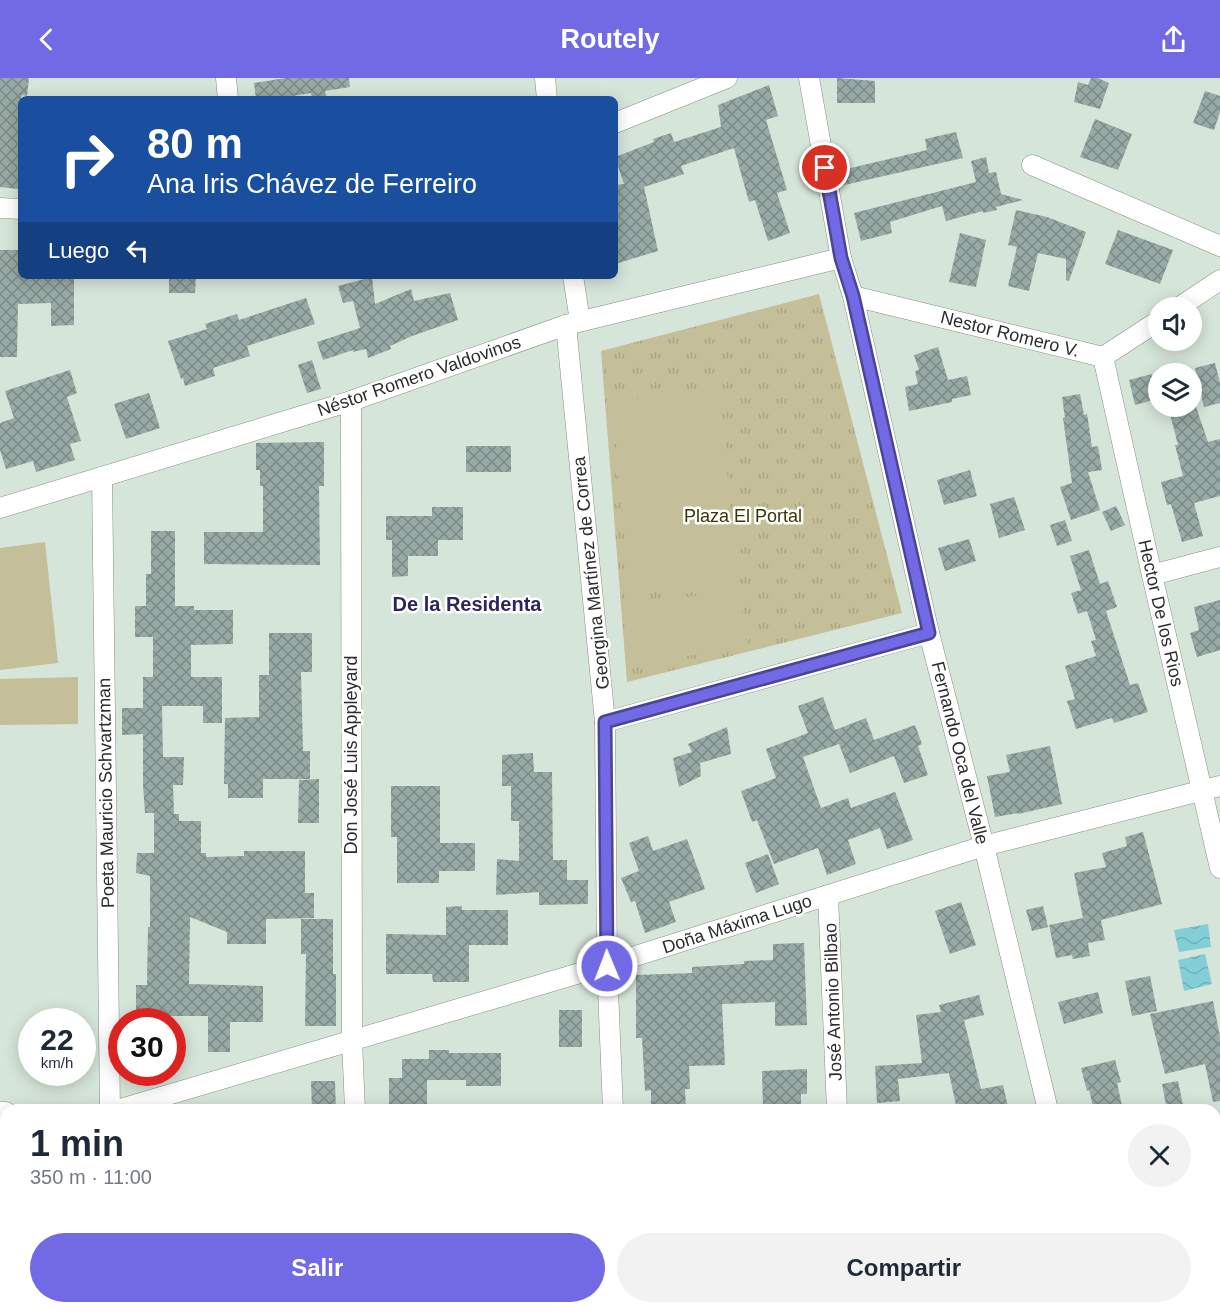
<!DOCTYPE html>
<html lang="es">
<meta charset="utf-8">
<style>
:root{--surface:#fff;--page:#f2f2f3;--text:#1f2937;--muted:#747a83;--accent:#726ae5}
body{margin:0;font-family:Arial,sans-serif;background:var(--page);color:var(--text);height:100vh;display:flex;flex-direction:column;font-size:22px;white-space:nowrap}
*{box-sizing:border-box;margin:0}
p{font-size:20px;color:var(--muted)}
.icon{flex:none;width:33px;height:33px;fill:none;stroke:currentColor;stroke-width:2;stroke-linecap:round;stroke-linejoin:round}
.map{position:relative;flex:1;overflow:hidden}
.panel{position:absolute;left:0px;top:1026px;width:1221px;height:210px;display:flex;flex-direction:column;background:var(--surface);border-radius:18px 18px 0 0;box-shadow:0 3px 15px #0003}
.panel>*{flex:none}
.hud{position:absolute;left:18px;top:18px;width:600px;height:183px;border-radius:9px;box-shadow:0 3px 15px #0003;background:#1a4fa0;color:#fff;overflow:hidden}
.buttons{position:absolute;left:1148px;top:219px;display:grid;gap:12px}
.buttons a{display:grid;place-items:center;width:54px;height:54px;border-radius:50%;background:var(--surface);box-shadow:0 3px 15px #0003;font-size:30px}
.speed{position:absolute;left:18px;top:930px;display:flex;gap:12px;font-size:30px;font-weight:700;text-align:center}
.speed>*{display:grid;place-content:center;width:78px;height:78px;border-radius:50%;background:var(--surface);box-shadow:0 3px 15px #0003;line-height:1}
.speed small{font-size:15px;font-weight:400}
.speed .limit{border:9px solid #d22;background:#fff;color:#111}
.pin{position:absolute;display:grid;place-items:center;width:51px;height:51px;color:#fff;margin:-26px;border:3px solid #fff;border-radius:50%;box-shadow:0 2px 6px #0007}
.me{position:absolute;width:66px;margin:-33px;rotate:359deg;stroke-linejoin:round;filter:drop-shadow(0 0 4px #0008)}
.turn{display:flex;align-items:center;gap:21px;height:126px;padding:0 30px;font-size:27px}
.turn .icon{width:78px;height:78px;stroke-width:2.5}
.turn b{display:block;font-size:42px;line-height:51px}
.then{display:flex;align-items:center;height:57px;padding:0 30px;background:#0003;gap:12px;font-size:22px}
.round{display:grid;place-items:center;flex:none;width:63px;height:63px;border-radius:32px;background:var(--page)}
.overview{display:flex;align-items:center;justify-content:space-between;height:102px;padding:0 30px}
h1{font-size:36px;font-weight:700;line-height:45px}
.primary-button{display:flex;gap:12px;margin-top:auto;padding:12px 30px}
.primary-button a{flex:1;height:69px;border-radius:36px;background:var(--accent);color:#fff;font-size:24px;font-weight:700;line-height:69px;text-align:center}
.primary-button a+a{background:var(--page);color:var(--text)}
header{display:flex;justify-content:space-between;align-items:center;height:78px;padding:0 30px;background:var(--accent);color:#fff;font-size:27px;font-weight:700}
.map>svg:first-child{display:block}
</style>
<header><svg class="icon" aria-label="back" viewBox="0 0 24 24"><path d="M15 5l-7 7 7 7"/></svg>Routely<svg class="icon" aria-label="share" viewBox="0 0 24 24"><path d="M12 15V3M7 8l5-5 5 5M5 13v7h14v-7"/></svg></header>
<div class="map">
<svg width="1220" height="1236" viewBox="0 0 1220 1236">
<defs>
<pattern id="grass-tufts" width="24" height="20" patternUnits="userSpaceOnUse" patternTransform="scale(1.5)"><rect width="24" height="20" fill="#c5bf99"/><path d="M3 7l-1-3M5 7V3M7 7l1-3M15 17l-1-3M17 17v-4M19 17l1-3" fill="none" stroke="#a9a484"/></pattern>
<pattern id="water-waves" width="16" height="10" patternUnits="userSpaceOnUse" patternTransform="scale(1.5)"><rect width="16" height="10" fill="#83cfd7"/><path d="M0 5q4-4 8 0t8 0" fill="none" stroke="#71b2b9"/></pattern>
<pattern id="building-cross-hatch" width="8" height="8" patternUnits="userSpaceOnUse" patternTransform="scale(1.5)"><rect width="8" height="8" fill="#98aaa5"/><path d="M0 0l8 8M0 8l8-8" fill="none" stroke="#7c8b87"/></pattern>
</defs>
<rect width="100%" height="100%" fill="#d6e5da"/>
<path fill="url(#grass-tufts)" d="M819,216L902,535L627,604L601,273Z"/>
<g fill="#c5bf99">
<path d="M720,313L737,505L630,515L612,323Z"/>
<path d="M45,464L58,585L0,592V470Z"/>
<path d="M739,512L747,570L635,585L628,527Z"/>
<path d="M78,599V646L0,647V601Z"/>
<path d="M505,1230H595L596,1236H505Z"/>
</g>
<g fill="url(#water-waves)">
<path d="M1208,846L1211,869L1179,874L1174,852Z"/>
<path d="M1205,876L1212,906L1184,913L1178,882Z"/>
</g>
<g fill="url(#building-cross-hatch)">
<path d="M0,0H29L27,18L22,17L21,21L18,66H21L18,111L0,109Z"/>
<path d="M285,0H349L350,9L325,13L327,21H312L311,15L275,21H256L254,5Z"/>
<path d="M837,0L875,3V25H837Z"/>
<path d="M1091,0H1098L1109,5L1100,31L1074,24L1078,4L1088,7Z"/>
<path d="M769,7L778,38L766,42L787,112L777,115L790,155L768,163L755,122L749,124L734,70L681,88L684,96L644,109L658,173L615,186V107L624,106L615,79L654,64L653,61L671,55L674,64L721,49L718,27Z"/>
<path d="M1205,13L1220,18V34L1214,52L1193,45Z"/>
<path d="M1095,41L1132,56L1118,92L1080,79Z"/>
<path d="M956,54L963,80L840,108L838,93L927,72L925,61Z"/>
<path d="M986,79L989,95L996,94L1001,116L1023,122L996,129L997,132L983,135V133L946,143L942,128L890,144L892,155L861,163L854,135L976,104L971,83Z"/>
<path d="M1016,132L1047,139L1086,154L1069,203L1066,202V181L1038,175L1029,213L1008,208L1017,169L1008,167Z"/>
<path d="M1118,152L1173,172L1160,206L1105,186Z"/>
<path d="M960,155L986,162L976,209L949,204Z"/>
<path d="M0,172H21V198H74V247L51,248V225L18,226L17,279H0Z"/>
<path d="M169,198H196L195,215H169Z"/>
<path d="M372,199L375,226L411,211L414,223L450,215L458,242L412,258L390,268L391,271L368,280L366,271L353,274V272L323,282L317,264L360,250L353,223L343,225L338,208Z"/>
<path d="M306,220L315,246L247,268L250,278L213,290L215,298L185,308L183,300L181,301L168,263L207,251L205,246L237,236L239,242Z"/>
<path d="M938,269L948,302L967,298L971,317L952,321V324L909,333L905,309L918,306L915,293L919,292L914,277Z"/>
<path d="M312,282L321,311L307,315L298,287Z"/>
<path d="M1215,285L1220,305V325L1204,329L1195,290Z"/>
<path d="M70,292L77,315L67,319L81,363L70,366L75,382L36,394L33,383L6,391L0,372V345L14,340L5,313Z"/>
<path d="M1152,296L1158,321L1135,327L1129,302Z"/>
<path d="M149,315L160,350L126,361L114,326Z"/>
<path d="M1080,316L1084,337L1087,336L1092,369L1098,368L1102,392L1088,394L1100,432L1071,442L1060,409L1072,405L1063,340H1065L1062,319Z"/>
<path d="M1195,326L1208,364L1220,361V418L1194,425L1203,458L1182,464L1171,426L1167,427L1161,404L1183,398L1175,367H1178L1168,328H1191V327Z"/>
<path d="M324,364V408H319L320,487L204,486V454H263V408H260V392H256V365Z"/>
<rect x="466" y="368" width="45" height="26"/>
<path d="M970,392L977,418L944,427L937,402Z"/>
<path d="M1014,419L1025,452L999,460L990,426Z"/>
<path d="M1116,428L1125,447L1111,453L1102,434Z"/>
<path d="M432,429H463V462H438V478H408V498L392,499V462H386V438H432Z"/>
<path d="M1065,442L1072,463L1057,468L1050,447Z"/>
<path d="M151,453H175V528H194V532H233V566L191,567V599H222V645H203V628H162L163,679H184L183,707H173L174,736H179V743H201V775H206V779L244,778V773H305V815H314V840L266,841V866H227V854L190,839L189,906L263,908V944H230V974H208V938H163V944H136V907H147L148,849H150V798L136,795L137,775H154V735H145L143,707V656L122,657V630H143V599H153V559H135V528H146V496H151Z"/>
<path d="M969,461L976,483L945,493L938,470Z"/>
<path d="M1089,472L1100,506L1108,503L1117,529L1106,533L1130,607L1138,605L1148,634L1114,645L1112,640L1076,651L1067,623L1075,621L1065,588L1096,578L1091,563L1096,562L1087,533L1078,536L1071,515L1081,512L1070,478Z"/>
<path d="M1220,522V572L1197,579L1190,555L1199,552L1194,529Z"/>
<path d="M269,555H312V594H301L303,673H310V701H263V720H228V706H224L225,640L259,639V597H269Z"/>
<path d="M823,619L835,652L866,640L874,662L915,647L922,666L918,668L928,697L904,705L894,678L850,695L839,666L803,679L821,730L848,720L851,730L895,714L913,762L887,771L880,750L848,762L856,786L827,797L818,770L774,786L757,742L752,744L741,713L776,700L766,671L808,655L798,628Z"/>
<path d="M727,649L731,676L700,685L701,698L679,709L673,680L692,674L688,666Z"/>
<path d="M1050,668L1062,726L1018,736V735L995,739L987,698L1010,694L1006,677Z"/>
<path d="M533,675L534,694H552L553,782H567V802H588V826L539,827V814L496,817L497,781L519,783V743H511V708H502V677Z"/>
<path d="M319,701V745H298L299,702Z"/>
<path d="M391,708H440V765H475V793H439V805H397V759H391Z"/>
<path d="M1143,754L1162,826L1101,842L1105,862L1088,865L1090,878L1073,881L1072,877L1056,880L1049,847L1083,840L1074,795L1106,789L1102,775L1127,768L1125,759Z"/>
<path d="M648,758L653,773L687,761L705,811L669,824L676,844L645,855L635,823L631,824L621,800L639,793L629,765Z"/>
<path d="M768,776L779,806L756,815L745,785Z"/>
<path d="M961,824L976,867L950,876L935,833Z"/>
<path d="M462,828V832H508V867H469V904H433L432,896H386V856L446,857V829Z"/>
<path d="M1043,828L1048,849L1032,853L1026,832Z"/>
<path d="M301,841H333V896H336V948H305L306,876H301Z"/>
<path d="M804,865L807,947L775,948V924L722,926L725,987L689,988L690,1011H685L686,1032H651V1012L645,1013L642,960H636V897L692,895V889L744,886V883L773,882V866Z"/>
<path d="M1150,898L1157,933L1132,938L1125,903Z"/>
<path d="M1098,914L1103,935L1064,946L1058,924Z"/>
<path d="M979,917L984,937L964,942L981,1011L1003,1007L1008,1029L994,1032H957L949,995L898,1001L900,1023L877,1025L875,988L922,985L916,937L941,934L939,927Z"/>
<path d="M1213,923L1220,959V1023L1213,1024L1205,986L1165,996L1150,936Z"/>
<rect x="559" y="932" width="23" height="37"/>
<path d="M429,972H449V975H501V1008H466V1002H427V1032H389V1000H402V981H429Z"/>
<path d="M1115,982L1121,1004L1117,1005L1123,1032H1094L1089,1012L1087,1013L1081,990Z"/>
<path d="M807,991V1016H801V1032H763L762,993Z"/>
<path d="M311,1003H335L336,1032H312Z"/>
<path d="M1178,1003L1184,1032H1167L1162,1006Z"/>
</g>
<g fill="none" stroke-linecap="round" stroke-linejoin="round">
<defs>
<g id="minor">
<path d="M226,0L228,21"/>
<path d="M545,0L547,21"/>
<path d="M809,0L841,180L853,218L929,555L984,768L1048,1032"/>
<path d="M615,45L727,0"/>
<path d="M1032,87L1220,168"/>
<path d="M0,130L21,131"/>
<path d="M573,198L580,243"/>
<path d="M853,218L1103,279L1158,243"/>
<path d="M1178,230L1220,202"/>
<path d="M566,247L605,644L607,887L613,1032"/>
<path d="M1103,279L1152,497L1220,790"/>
<path d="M351,323L352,962L355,1032"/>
<path d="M102,399L110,1032"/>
<path d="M0,430L351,323L566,247L841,180"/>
<path d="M1152,497L1220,479"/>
<path d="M605,644L929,555"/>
<path d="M828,817L837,1032"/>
<path d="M117,1032L607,887L984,768L1220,708"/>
<path d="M0,1034H6"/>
<path d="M113,1230L114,1236"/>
<path d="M362,1230L363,1236"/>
<path d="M621,1230V1236"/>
<path d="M845,1230V1236"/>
<path d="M1096,1230L1097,1236"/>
</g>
</defs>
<use href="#minor" stroke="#839086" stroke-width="21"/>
<use href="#minor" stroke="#fff" stroke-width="20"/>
</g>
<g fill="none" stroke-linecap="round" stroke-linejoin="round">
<defs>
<path id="route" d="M607,888L605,644L929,555L853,218L841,180L825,90"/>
</defs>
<use href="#route" stroke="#4a4595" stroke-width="15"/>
<use href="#route" stroke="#726ae5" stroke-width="10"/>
</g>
<g text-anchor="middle" stroke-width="5" stroke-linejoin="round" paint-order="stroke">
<g font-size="18" fill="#292e2a" stroke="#fff">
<text transform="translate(1010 256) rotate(14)" y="6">Nestor Romero V.</text>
<text transform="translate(419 298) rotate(-19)" y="6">Néstor Romero Valdovinos</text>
<text transform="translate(591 495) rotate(-96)" y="6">Georgina Martínez de Correa</text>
<text transform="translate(1161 535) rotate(77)" y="6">Hector De los Rios</text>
<text transform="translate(960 675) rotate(76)" y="6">Fernando Oca del Valle</text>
<text transform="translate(351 677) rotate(-90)" y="6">Don José Luis Appleyard</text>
<text transform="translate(106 715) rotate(-91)" y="6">Poeta Mauricio Schvartzman</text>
<text transform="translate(737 846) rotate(-18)" y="6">Doña Máxima Lugo</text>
<text transform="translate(833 924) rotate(-92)" y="6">José Antonio Bilbao</text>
</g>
<g font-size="18" fill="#3b3404" stroke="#fff">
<text x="743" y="444">Plaza El Portal</text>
</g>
<g font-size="20" font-weight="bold" fill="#2b2660" stroke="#fff">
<text x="467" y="533">De la Residenta</text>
</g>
</g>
</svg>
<div class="buttons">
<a><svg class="icon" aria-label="sound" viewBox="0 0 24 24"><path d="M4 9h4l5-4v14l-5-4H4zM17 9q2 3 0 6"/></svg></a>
<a><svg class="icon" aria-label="layers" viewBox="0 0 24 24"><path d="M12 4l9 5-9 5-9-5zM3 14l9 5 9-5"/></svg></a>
</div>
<div class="speed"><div>22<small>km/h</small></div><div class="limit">30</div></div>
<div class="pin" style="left:825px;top:90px;background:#d93025"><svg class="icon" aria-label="arrive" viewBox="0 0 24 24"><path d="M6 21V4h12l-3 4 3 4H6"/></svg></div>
<svg class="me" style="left:607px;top:888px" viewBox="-20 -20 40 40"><circle r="17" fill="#726ae5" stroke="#fff" stroke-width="3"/><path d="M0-11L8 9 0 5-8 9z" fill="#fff"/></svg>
<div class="hud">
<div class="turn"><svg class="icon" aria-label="right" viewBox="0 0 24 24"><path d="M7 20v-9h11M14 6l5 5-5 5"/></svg><div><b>80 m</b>Ana Iris Chávez de Ferreiro</div></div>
<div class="then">Luego<svg class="icon" aria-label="left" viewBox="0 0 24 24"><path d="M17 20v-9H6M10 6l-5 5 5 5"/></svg></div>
</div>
<section class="panel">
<div class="overview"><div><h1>1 min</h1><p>350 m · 11:00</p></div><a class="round"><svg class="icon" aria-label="close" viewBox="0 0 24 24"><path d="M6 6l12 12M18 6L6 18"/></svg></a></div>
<div class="primary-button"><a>Salir</a><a>Compartir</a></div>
</section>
</div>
